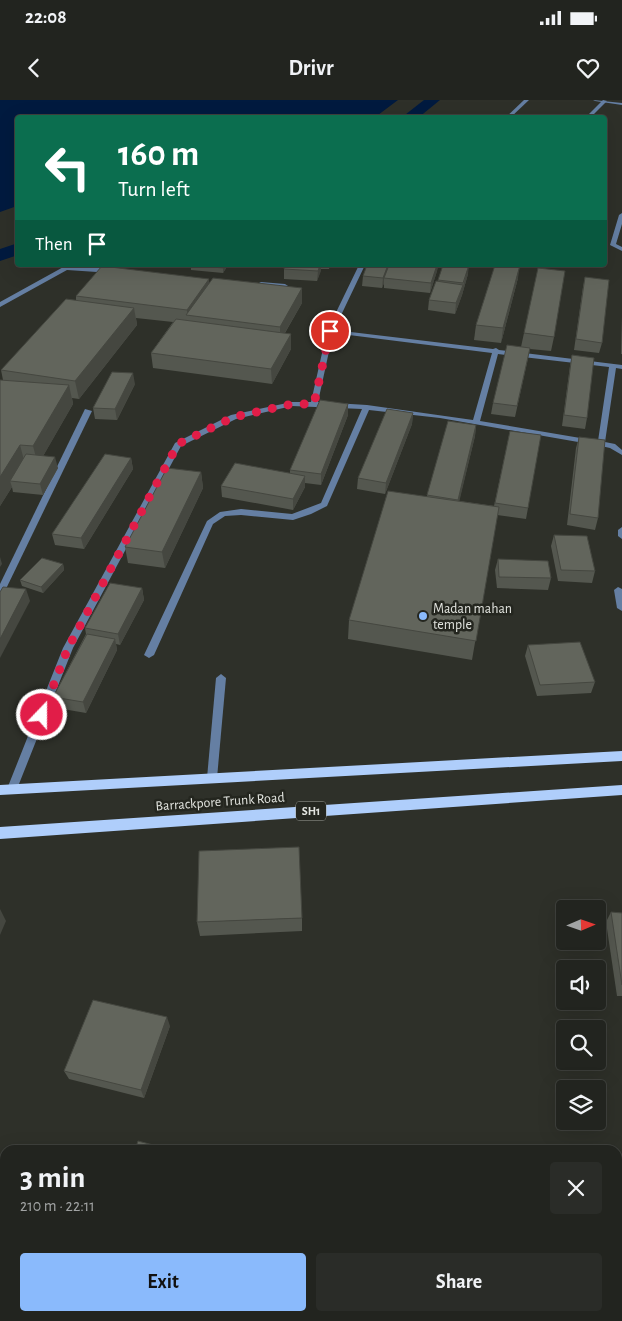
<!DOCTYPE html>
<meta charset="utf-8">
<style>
:root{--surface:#22241f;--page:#2a2c28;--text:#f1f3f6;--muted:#a2a4a4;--line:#3f413d;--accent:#8abafc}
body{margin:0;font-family:"Alegreya Sans",sans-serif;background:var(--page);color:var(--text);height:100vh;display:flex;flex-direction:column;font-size:19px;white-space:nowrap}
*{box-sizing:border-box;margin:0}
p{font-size:16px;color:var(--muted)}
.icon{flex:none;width:28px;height:28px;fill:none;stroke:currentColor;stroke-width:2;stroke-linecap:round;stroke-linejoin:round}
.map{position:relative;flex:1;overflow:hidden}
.panel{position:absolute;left:0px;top:1045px;width:622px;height:176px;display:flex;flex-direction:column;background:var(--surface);border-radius:15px 15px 0 0;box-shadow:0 5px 20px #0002,0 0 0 1px var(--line)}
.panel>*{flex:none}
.guide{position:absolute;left:15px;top:15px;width:592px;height:152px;border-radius:5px;box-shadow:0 5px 20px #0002,0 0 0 1px var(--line);background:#0b6e4f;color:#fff;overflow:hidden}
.needle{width:32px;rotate:88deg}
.buttons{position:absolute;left:556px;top:800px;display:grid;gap:10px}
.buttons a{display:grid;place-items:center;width:50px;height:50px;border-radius:5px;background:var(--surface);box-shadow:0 5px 20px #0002,0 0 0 1px var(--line);font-size:25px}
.pin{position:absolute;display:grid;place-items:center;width:42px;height:42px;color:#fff;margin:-21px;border:2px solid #fff;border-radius:50%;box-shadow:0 1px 5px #0007}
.me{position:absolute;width:55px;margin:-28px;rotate:22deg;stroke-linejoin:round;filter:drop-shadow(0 0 4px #0008)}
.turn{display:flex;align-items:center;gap:18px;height:105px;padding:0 20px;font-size:22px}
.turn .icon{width:65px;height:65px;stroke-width:2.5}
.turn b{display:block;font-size:35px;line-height:42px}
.then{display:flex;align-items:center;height:48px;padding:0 20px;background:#0003;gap:10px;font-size:19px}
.round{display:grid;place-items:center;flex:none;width:52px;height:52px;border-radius:5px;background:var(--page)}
.summary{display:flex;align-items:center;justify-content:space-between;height:85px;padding:0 20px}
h1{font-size:30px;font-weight:700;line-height:38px}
.button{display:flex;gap:10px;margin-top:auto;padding:10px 20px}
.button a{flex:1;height:58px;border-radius:5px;background:var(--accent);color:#111;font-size:20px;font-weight:700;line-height:58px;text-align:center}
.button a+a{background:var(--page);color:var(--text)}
.status{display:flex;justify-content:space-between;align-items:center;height:35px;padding:0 25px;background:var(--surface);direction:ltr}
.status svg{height:14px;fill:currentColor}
header{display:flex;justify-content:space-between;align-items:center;height:65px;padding:0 20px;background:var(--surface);font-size:22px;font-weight:700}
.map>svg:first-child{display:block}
</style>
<div class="status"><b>22:08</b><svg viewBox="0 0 49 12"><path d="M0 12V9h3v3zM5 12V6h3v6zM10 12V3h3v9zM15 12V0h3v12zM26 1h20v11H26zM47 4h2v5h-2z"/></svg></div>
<header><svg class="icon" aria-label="back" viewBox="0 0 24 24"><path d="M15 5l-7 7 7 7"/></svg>Drivr<svg class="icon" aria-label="heart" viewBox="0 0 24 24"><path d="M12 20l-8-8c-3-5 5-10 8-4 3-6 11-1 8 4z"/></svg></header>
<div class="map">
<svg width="622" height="1221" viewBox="0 0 622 1221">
<rect width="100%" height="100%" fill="#2e3029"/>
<path fill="#001a3f" d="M0,0H398L374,18H18L17,106L0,112Z"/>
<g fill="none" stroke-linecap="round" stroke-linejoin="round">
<g fill="#001a3f" fill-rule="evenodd">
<path d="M424,0H440L418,18H401Z"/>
<path d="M18,143V155L0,161V149Z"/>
</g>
<g fill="#657fa3" fill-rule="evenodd">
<path d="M524,0H529L510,18H505Z"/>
<path d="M603,0L607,1L590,18H585Z"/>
<path d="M622,113V124L616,144L622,147V151L610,145L619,115Z"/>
<path d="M359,165H365L334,230L493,249L496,248L499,250L622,265V269L616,268L605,342L615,344L622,350V355L610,348L601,346L440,318L369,310L327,406L311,414L293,420L241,415L225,416L213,424L154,555L149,558L144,555L207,421L220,412L241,409L292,414L321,403L362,309L292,306L236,319L181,346L73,548L17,689L16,692L12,693L8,692L7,689L63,548L175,343L231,315L292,302H311L327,231ZM333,233L492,253L473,320L367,305L318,302ZM498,254L609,267L598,341L480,321Z"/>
<path d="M85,309L92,311L4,493L0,496V484Z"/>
<path d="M622,427V439L618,436V430Z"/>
</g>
<g fill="#657fa3" fill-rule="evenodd">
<path d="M593,0L622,3V5L595,1Z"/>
<path d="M67,165L112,169L115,171L112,173L67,170L0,207V202Z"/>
<path d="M261,182L285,184L288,186L285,188L259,185V183Z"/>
<path d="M618,487L622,489V511L617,508L614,490Z"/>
<path d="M221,574L226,578L217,678L216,681H208L207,678L216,578Z"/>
</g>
<g fill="#afcefb" fill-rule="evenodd">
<path d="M622,651V661L0,695V685Z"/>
<path d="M622,685V695L0,739V727Z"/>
</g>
</g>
<g fill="#54574f">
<path d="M191,165H228L223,173L191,170Z"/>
<path d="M281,165H330L329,169H321L317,181L284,179V169L285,167L282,166Z"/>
<path d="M367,165H438L437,171L430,193L384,188V183L382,188L362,186L363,176Z"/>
<path d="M468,174L462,195L455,214L428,210L429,200L438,180Z"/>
<path d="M585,177L602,243L599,253L574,250L583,187Z"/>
<path d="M518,178L501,243L474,240L476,225Z"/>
<path d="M209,183L302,203L285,233L291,234V249L272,284L153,268L151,253L173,222L136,218L137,225L79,299L72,298L73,304L43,356L58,368L43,395L13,392L12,387L0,406V280H3L1,270L76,200V196Z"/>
<path d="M622,216V254H621Z"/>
<path d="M524,233L554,237L551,251L530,249L515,317L491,314L493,303L521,247Z"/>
<path d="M572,255L587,318L585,329L562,326L570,266Z"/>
<path d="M135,284L117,320L95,319L93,308Z"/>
<path d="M348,304V315L321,385L305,383V387L293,410L222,397L221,386L290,373V370Z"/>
<path d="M413,313L412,324L385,394L357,389L358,378Z"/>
<path d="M476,325L475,336L459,401L494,406L510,331L528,408L526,419L497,415L472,560L348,539L349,520L427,397V395Z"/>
<path d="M579,337L598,418L595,430L567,425L576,348Z"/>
<path d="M131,358L133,369L84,449L55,445L52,434Z"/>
<path d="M201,372L203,388L165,468L128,463L125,447Z"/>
<path d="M554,435L595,471L592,483L558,481L551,446Z"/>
<path d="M498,459L551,478L548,490L497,488L495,470Z"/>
<path d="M63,464L64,470L43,493L22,486L20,480Z"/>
<path d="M142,488L144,500L120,545L116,544L117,550L86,613L57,608L53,597L86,534L85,528Z"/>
<path d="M528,545L595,582L591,593L537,596L525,556Z"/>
<path d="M611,812L622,813V896H617L606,822Z"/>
<path d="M302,818V831L200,836L197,822Z"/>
<path d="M170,926L144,998L69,979L64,971Z"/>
<path d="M208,1216H359V1221H225Z"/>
</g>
<g fill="#454740">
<path d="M224,165H228L223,173V168Z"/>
<path d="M320,165H321V171L317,181L318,171Z"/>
<path d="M388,165H390L384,178V183L382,188L383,178Z"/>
<path d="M437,165H438L437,171L430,193L431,183Z"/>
<path d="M469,165L468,174L462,195L455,214L456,203L463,186Z"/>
<path d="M520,165L518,178L501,243L503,228Z"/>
<path d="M209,179L210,194L187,215V210Z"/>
<path d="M302,188V203L280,241V227Z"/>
<path d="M134,208L137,225L79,299L75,281Z"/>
<path d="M291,234V249L272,284L271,269Z"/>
<path d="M133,273L135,284L117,320L115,309Z"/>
<path d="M69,285L73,304L38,365L33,346Z"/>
<path d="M348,304V315L321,385V374Z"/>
<path d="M413,313L412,324L385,394L386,383Z"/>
<path d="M476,325L475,336L457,411L458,400Z"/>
<path d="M20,345L25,364L10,381L12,387L0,406V377Z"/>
<path d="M55,357L58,368L43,395L40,384Z"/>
<path d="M131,358L133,369L84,449L81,438Z"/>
<path d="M201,372L203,388L165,468L162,452Z"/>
<path d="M305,376V387L293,410V399Z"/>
<path d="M0,457L2,464L0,467Z"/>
<path d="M63,464L64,470L43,493L41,487Z"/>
<path d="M142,488L144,500L120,545L118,534Z"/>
<path d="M26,489L30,501L0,558V539Z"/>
<path d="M115,539L117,550L86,613L83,602Z"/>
<path d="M0,809L6,821L0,835Z"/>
<path d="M167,917L170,926L144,998L141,990Z"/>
</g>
<g fill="#62655c" stroke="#454740">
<path d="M191,165H224L223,168Z"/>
<path d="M285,165H320L318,171L284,169Z"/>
<path d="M367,165H388L383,178L363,176Z"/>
<path d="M389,165H437L431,183L384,178Z"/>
<path d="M443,165H469L463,183L438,180Z"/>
<path d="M495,165H520L503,228L476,225Z"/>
<path d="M102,166L209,179L187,210L76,196Z"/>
<path d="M538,168L565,171L554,237L524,233Z"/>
<path d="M585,177L609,180L602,243L576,239Z"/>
<path d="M213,178L302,188L280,227L186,215Z"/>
<path d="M436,181L463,185L456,203L429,200Z"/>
<path d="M66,199L134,208L75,281L1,270Z"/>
<path d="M176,219L291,234L271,269L151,253Z"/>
<path d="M507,245L530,248L517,306L493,303Z"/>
<path d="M572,255L594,258L587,318L564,315Z"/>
<path d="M112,272L133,273L115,309L93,308Z"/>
<path d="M0,280L69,285L33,346L20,345L0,377Z"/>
<path d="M320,300L348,304L321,374L290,370Z"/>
<path d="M387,309L413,313L386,383L358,378Z"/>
<path d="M448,321L476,325L458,400L427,395Z"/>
<path d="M510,331L541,335L528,408L495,403Z"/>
<path d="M579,337L605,340L598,418L570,414Z"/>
<path d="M26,354L55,357L40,384L10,381Z"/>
<path d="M105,354L131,358L81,438L52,434Z"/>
<path d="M235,363L305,376L293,399L221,386Z"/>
<path d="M167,368L201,372L162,452L125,447Z"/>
<path d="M388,391L499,407L476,541L349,520Z"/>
<path d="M554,435L587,436L595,471L561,470Z"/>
<path d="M42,458L63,464L41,487L20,480Z"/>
<path d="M498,459L548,461L551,478L499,477Z"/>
<path d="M110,483L142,488L118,534L85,528Z"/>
<path d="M3,487L26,489L0,539V492Z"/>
<path d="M87,534L115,539L83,602L53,597Z"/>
<path d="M580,542L595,582L540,585L528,545Z"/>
<path d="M299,747L302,818L197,822L199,751Z"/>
<path d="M611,812L622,813V885Z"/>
<path d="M93,900L167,917L141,990L64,971Z"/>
<path d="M138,1041L172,1050H135Z"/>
<path d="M232,1216H359V1221H249Z"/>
<path d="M372,1216H466L465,1221H370Z"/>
</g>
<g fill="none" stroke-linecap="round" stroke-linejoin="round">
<path stroke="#e11d48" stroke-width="9" stroke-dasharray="0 16.2" d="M42,615L68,548L178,344L234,317L292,304H314L330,231"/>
</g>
<circle fill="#8abafc" stroke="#24261f" stroke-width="2" cx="423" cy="516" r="5"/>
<g text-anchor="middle" stroke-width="5" stroke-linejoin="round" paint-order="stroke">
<rect fill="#24261f" stroke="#a9aba5" stroke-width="1" x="296" y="701.5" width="30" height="19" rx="4"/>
<g font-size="12" font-weight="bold" fill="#e2e4df">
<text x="311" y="715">SH1</text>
</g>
<g font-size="14" fill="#e2e4df" stroke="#24261f" text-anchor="start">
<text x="433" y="513">Madan mahan<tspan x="433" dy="16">temple</tspan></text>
</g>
<g font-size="14" fill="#e2e4df" stroke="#24261f">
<text transform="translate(220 701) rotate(-4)" y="5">Barrackpore Trunk Road</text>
</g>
</g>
</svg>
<div class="buttons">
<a><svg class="needle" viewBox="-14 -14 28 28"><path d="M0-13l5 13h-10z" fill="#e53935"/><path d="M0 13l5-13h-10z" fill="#a2a4a4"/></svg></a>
<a><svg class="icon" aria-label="sound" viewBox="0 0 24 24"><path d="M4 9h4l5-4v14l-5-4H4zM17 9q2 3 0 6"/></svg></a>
<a><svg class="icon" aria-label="search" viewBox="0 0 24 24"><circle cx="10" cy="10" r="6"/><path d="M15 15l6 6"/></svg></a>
<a><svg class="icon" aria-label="layers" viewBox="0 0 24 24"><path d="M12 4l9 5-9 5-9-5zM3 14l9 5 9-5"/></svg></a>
</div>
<div class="pin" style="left:330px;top:231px;background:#d93025"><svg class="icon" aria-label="arrive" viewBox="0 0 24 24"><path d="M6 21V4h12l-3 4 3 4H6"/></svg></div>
<svg class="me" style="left:42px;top:615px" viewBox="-20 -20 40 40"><circle r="17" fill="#e11d48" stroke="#fff" stroke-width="3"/><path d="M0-11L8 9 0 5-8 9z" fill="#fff"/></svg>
<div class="guide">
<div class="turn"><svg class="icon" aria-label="left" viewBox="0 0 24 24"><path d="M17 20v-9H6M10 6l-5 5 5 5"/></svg><div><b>160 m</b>Turn left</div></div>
<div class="then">Then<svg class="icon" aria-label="arrive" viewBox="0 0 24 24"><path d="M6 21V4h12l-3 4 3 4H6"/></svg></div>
</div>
<section class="panel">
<div class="summary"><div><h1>3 min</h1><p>210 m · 22:11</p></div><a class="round"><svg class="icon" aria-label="close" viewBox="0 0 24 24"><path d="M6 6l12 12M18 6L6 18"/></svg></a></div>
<div class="button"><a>Exit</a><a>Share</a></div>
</section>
</div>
